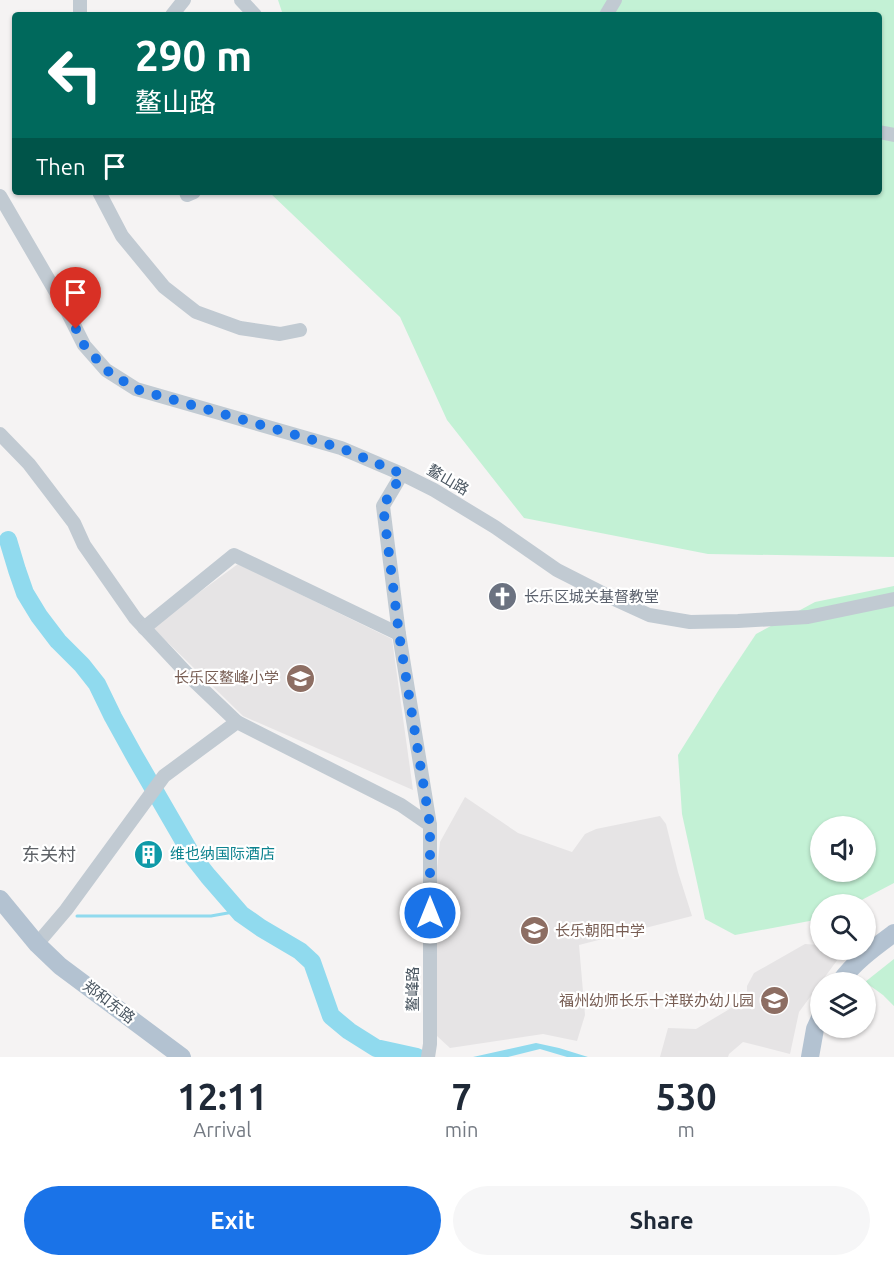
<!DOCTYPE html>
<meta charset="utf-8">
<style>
:root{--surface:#fff;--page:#f6f6f7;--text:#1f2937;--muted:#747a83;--accent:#1a73e8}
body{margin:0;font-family:Ubuntu,"Noto Sans SC",sans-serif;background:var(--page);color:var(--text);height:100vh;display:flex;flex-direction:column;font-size:22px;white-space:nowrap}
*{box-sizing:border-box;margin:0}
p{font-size:20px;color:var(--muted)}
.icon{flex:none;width:33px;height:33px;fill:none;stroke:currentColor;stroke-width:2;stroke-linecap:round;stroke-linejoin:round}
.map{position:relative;height:1057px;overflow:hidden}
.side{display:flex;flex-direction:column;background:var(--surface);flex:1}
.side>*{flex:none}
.hud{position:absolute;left:12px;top:12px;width:870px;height:183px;border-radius:6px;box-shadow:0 2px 4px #0004;background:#00695c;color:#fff;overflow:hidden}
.tools{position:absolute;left:810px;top:816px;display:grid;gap:12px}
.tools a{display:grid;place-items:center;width:66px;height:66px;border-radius:50%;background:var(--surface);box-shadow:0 2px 4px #0004;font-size:30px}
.pin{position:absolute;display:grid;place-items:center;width:51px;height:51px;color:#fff;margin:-62px -26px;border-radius:50% 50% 50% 0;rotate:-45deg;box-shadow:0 0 6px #0007}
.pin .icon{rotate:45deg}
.me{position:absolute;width:66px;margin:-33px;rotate:0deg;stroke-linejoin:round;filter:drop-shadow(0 0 4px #0008)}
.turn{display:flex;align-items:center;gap:21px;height:126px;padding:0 24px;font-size:27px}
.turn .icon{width:78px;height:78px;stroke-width:2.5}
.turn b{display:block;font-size:42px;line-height:51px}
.then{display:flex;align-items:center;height:57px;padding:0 24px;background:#0003;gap:12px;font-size:22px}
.eta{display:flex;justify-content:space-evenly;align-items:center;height:102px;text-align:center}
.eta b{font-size:36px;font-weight:700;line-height:42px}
.action{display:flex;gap:12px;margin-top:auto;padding:12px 24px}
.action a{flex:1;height:69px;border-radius:36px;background:var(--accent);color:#fff;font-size:24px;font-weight:700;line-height:69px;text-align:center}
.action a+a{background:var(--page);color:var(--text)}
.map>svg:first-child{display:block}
</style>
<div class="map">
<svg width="894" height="1057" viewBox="0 0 894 1057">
<rect width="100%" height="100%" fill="#f5f3f3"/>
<g fill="#e6e4e5">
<path d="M238,564L392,639L413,790L243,716L152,627Z"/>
<path d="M465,797L518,833L572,852L585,834L596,829L660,816L666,824L678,872L692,916L579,945L585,1015L577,1041L543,1034L450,1048L437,1036L433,905L440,842Z"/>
<path d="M805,944L820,945V950H842L844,951L799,1012L790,1054L743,1042L729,1054L728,1057H660L668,1028L696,1029L738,1004L747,997V986L754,973Z"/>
</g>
<g fill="#c3f1d5" fill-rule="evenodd">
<path d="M278,0H894V557L708,554L524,518L447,420L400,317L269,192H879V15H283Z"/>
<path d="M894,586V883L854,904H820V919L735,935L705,919L682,814L678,755L720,688L756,634L815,602ZM820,826H866V872H820Z"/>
<path d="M894,959V1006L883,995L865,982Z"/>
</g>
<g fill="#90daee">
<path d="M363,1038L396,1050L432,1057H401L378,1052L352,1041Z"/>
<path d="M536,1043L559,1048L588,1057H567L540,1049L508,1057H473Z"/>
</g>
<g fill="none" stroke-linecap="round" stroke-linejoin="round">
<path stroke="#90daee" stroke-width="3" d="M77,916H211L239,911"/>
<path stroke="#90daee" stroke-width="18" d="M8,540L17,570L25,593L39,616L58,641L82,665L97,684L113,717L134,755L193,857L208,876L241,914L261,928L300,951L312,962L331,1016L349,1031L376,1048L417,1057"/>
<g stroke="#c1cad2" stroke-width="14">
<path d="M241,0L255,15"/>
<path d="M80,15V0"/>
<path d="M172,15L184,0"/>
<path d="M606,15L615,0"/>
<path d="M879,132L894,135"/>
<path d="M99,192L122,236L164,287L196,312L240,328L280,334L300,330"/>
<path d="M186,192L187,195L194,192"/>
<path d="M0,196L68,313L84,345L106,370L136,389L341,448L402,474L434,490L495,527L557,570L614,599L649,615L690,622L738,621L808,617L894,599"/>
<path d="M0,434L29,464L74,523L84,545L135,618L193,680L237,722"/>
<path d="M402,474L383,506L399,634L430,825V1044L428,1057"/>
<path d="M144,628L234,555L399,634"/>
<path d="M37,944L66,910L164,776L237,722L401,805L430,825"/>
</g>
<g stroke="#b3c2d1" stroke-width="18">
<path d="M0,899L37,944L60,966L182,1057"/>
<path d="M840,982C853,963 875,947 894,933"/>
<path d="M810,1057L815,1029L820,1018"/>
</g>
</g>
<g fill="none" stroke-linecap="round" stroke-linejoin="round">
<path stroke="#1a73e8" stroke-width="10" stroke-dasharray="0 18" d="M76,329L84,345L106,370L136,389L341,448L402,474L383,506L399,634L430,825V913"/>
</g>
<defs>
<symbol id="church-disc" viewBox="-11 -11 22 22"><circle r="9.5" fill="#6b7280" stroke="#fff"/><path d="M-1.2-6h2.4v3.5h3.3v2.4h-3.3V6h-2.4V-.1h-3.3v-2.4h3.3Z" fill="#fff"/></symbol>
<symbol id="school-disc" viewBox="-11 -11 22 22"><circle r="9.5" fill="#8d6e63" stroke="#fff"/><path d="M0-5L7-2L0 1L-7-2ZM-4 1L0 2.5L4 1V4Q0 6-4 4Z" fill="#fff"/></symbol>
<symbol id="building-disc" viewBox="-11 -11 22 22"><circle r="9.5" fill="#0f9aa8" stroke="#fff"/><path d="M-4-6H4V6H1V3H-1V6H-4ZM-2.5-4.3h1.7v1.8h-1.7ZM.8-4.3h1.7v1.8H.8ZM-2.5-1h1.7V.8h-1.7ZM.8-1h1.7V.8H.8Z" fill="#fff"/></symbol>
</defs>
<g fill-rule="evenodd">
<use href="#church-disc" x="486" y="580" width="33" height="33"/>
<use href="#school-disc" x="284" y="662" width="33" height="33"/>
<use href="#building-disc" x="132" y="838" width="33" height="33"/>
<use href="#school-disc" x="518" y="914" width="33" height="33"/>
<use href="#school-disc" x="758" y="984" width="33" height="33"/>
</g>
<g text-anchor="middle" stroke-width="4.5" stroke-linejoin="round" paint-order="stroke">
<g font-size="15" fill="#4a5661" stroke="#fff">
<text transform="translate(448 480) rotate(30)" y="5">鳌山路</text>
<text transform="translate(413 989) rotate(-90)" y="5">鳌峰路</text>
<text transform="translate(109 1002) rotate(37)" y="5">郑和东路</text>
</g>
<g font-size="15" fill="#5b616d" stroke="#fff" text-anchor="start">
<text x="524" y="602">长乐区城关基督教堂</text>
</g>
<g font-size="15" fill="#785e54" stroke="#fff" text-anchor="end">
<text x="279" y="683">长乐区鳌峰小学</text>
<text x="555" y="936" text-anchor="start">长乐朝阳中学</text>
<text x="754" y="1006">福州幼师长乐十洋联办幼儿园</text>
</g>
<g font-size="15" fill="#0d838f" stroke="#fff" text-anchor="start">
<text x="170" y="859">维也纳国际酒店</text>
</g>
<g font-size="18" fill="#5f6368" stroke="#fff">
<text x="49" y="861">东关村</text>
</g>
</g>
</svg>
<div class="tools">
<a><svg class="icon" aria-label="sound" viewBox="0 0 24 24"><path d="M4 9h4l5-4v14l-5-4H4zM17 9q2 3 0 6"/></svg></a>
<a><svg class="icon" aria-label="search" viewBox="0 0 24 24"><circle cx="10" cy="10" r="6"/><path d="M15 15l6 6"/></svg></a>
<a><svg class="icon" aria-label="layers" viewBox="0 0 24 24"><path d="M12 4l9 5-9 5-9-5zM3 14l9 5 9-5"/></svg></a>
</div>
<div class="pin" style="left:76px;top:329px;background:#d93025"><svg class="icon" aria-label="arrive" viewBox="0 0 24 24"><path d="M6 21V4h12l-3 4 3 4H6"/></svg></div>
<svg class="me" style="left:430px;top:913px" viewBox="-20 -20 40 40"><circle r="17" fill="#1a73e8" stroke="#fff" stroke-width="3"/><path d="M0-11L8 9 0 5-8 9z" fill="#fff"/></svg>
<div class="hud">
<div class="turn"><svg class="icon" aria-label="left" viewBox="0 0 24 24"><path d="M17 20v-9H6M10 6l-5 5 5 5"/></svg><div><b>290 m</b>鳌山路</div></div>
<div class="then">Then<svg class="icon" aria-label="arrive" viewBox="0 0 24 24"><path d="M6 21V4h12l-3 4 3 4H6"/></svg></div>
</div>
</div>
<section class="side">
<div class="eta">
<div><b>12:11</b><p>Arrival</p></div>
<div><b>7</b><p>min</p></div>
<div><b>530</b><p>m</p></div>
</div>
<div class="action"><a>Exit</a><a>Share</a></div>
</section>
